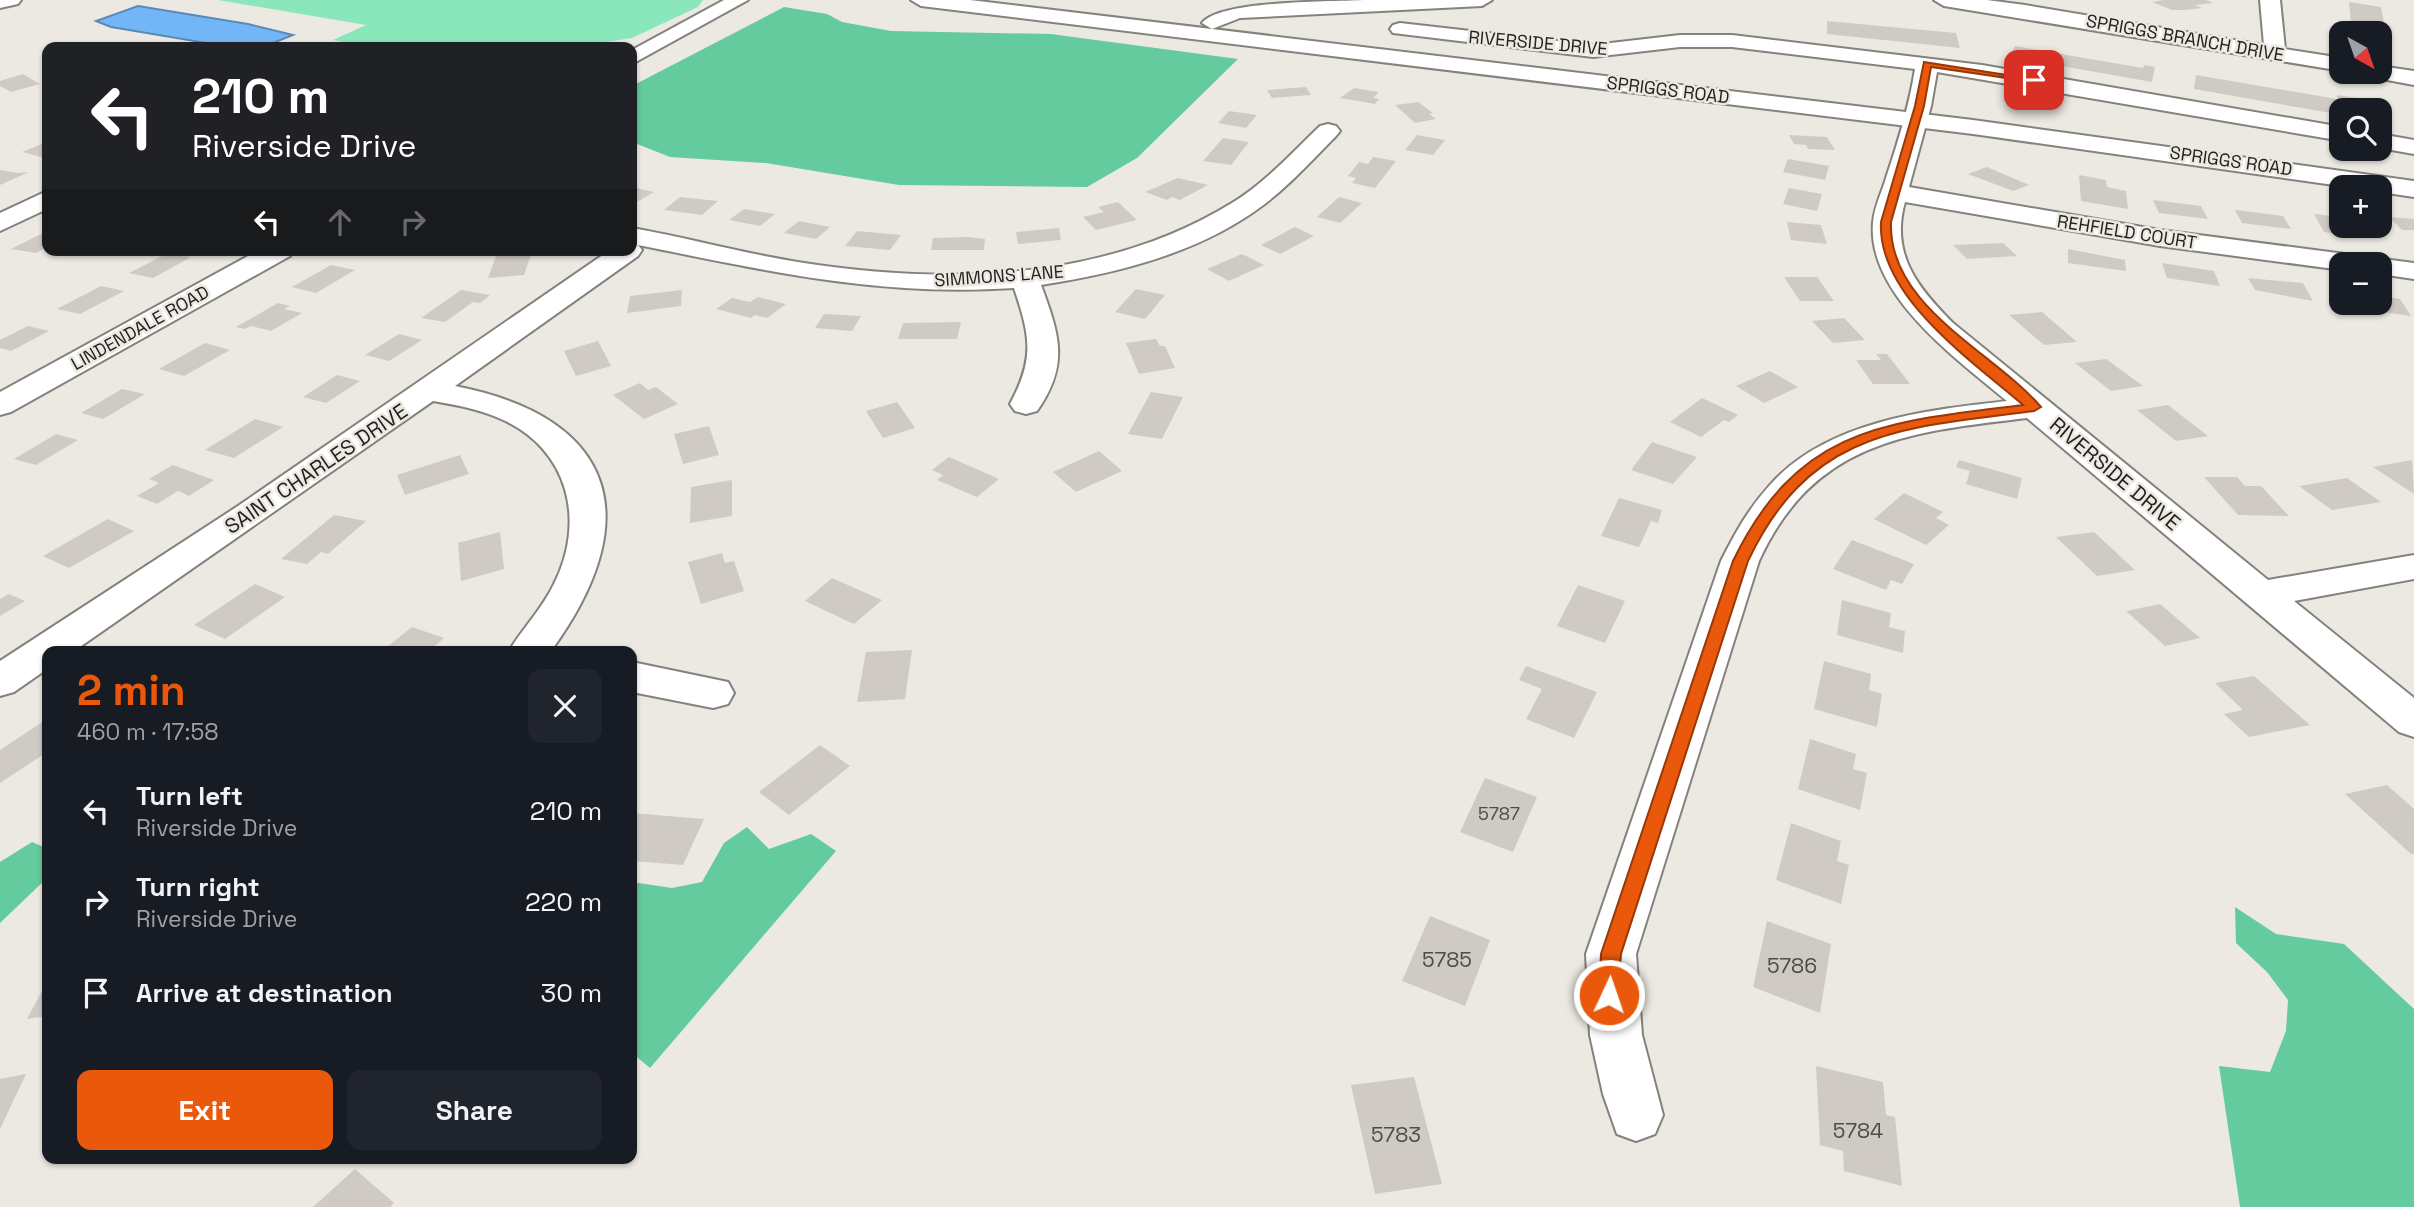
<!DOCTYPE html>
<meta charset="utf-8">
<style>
:root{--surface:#171b24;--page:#20242c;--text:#f1f3f6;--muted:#9ea1a6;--accent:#ea580c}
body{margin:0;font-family:"Space Grotesk",sans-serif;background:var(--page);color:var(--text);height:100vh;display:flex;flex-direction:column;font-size:26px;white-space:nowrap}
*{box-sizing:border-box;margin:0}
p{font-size:23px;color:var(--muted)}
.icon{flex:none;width:38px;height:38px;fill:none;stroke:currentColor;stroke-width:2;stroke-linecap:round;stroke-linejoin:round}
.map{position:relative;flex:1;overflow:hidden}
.sheet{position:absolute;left:42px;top:646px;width:595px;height:518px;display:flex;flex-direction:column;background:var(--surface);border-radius:14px;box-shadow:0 2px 5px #0004}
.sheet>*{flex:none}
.guide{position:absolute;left:42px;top:42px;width:595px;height:214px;border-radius:14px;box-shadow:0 2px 5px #0004;background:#202124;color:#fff;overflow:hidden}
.needle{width:46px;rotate:140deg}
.fabs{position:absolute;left:2329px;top:21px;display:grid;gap:14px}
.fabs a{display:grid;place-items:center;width:63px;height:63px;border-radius:14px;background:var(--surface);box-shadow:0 2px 5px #0004;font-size:35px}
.pin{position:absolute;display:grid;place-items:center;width:60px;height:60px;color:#fff;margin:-30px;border-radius:14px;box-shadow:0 4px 10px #0006}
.me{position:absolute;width:77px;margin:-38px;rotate:3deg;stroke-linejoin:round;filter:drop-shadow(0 0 5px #0008)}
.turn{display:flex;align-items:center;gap:24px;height:147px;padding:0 35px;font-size:32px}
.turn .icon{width:91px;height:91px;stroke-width:2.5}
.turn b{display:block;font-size:49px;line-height:60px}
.lanes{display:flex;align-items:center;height:66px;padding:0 35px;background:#0003;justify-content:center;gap:35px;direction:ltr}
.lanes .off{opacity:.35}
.round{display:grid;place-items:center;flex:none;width:74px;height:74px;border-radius:14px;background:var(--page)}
.overview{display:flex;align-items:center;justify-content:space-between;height:119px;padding:0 35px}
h1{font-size:42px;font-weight:700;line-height:52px;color:var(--accent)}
.cta{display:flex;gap:14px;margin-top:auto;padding:14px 35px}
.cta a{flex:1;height:80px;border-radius:14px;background:var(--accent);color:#fff;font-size:28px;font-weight:700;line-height:80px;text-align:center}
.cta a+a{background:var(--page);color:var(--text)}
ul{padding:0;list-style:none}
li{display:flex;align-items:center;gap:21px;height:91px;padding:0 35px}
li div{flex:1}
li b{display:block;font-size:26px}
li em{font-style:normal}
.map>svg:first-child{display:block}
</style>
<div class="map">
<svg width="2414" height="1207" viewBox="0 0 2414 1207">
<rect width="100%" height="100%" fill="#ece9e2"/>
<path fill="#89e7bb" d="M218,0H703L698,7L632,38L606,42L601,47H356L358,45L333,40L366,25Z"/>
<g fill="#63cb9d">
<path d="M784,7L827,14L842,22L891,31L1051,34L1238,59L1137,158L1087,187L899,185L766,163L670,157L632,142V86Z"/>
<path d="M747,827L769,849L811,834L836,851L650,1068L632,1053V882L672,888L702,882L724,843Z"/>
<path d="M32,842L46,848V879L0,923V862Z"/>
<path d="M2235,907L2276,934L2344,944L2414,1009V1207H2240L2219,1066L2270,1072L2286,1031L2288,1000L2267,972L2236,943Z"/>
</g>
<path fill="#73b6f8" stroke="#5b8ab7" stroke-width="2" d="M138,6L248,24L293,35L263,47H230L111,27L96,21Z"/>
<g fill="#d0cac5">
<path d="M2164,0H2206L2213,3L2195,5L2203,8L2184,10H2172L2152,2Z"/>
<path d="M2349,2L2381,7L2385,29L2351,23Z"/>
<path d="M1827,21L1956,33L1960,48L1827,34Z"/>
<path d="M2015,46L2143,68L2144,65L2155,67L2152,82L2010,57Z"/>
<path d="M23,74L40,84L11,92L0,86V81Z"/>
<path d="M2196,75L2337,99V95L2357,98L2358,110H2342V115L2194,89Z"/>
<path d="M1306,87L1311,95L1272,98L1267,90Z"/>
<path d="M1354,88L1379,92L1373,98L1379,99L1375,104L1340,98Z"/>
<path d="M1418,102L1433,113L1429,114L1436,119L1415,123L1395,105Z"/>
<path d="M1229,111L1257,115L1246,128L1218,123Z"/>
<path d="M1417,135L1445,140L1433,155L1405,150Z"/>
<path d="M1789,135L1827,137L1835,150L1808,149L1806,145L1794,144Z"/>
<path d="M1223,138L1249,142L1231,165L1203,161Z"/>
<path d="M47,142V154L41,157L22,152Z"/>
<path d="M1373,157L1396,161L1375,188L1352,183L1356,178L1348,176L1359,162L1368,164Z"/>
<path d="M1788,159L1829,166L1825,180L1783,172Z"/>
<path d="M1987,167L2029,185L2013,191L1968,174Z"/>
<path d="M0,170L18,173L29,172L0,185Z"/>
<path d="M2079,175L2106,180L2107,187L2126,191L2128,209L2081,201Z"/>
<path d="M1178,178L1208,185L1180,200L1172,197L1167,200L1145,192Z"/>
<path d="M632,187L654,192L637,202L632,201Z"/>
<path d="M1789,188L1822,194L1817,211L1783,204Z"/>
<path d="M680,197L718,201L702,215L664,210Z"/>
<path d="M1339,197L1362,203L1340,223L1317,217Z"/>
<path d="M2153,200L2201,206L2208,219L2159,213Z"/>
<path d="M1118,202L1137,220L1096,230L1083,217L1104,212L1098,207Z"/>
<path d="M744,209L775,214L760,226L729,220Z"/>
<path d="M2235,210L2283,216L2291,229L2242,223Z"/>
<path d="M2314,214L2342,217V226H2361L2369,238L2324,232Z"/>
<path d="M2389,217L2414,219V230H2402Z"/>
<path d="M799,221L830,227L816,239L784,233Z"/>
<path d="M1787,222L1821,225L1827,244L1791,240Z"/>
<path d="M1295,227L1314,236L1280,254L1261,245Z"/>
<path d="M1059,228L1061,240L1018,244L1016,232Z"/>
<path d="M47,231V247L36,253L11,249Z"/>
<path d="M857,231L901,235L890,250L845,246Z"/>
<path d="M968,237L985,239L984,250H931L933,238Z"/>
<path d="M2003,243L2017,256L1967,259L1953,245Z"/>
<path d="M2068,249L2125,260L2126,271L2068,263Z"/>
<path d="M532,252L524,275L488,278L496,256Z"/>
<path d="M168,253L191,257L153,278L129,273Z"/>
<path d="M1242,254L1264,265L1229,281L1207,269Z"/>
<path d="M2162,263L2214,271L2220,286L2167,278Z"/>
<path d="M331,265L355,270L316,293L292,287Z"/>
<path d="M1784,277H1817L1834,301H1800Z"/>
<path d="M2248,278L2303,283L2313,301L2255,290Z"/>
<path d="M101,286L124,291L80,314L57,309Z"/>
<path d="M1136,289L1165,295L1145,319L1115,312Z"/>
<path d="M461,290L490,295L480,303L473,302L445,322L421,318Z"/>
<path d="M682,290L681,306L627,313L630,296Z"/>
<path d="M2380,296L2400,299L2411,316L2353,308L2350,303H2380Z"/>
<path d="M758,297L786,304L767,318L755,315L751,318L716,309L732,298L750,302Z"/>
<path d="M278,303L290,306L284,309L302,313L271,331L251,326L244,329L236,327Z"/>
<path d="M2042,312L2077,342L2044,345L2009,315Z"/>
<path d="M824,314L861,316L852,331L815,328Z"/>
<path d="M1844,318L1865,340L1833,343L1812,321Z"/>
<path d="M961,322L957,339H898L903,323Z"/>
<path d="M28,326L49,331L11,351L0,348V340Z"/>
<path d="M399,334L422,340L389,361L365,355Z"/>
<path d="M1156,339L1160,346H1165L1175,368L1139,374L1126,343Z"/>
<path d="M598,341L611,366L576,376L564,351Z"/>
<path d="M205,343L230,350L184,376L159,369Z"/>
<path d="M1876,354H1887L1910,384H1873L1856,360H1881Z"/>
<path d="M2106,359L2143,386L2111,391L2075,363Z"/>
<path d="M1770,371L1798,387L1764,403L1736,386Z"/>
<path d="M337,375L360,381L326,403L303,397Z"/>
<path d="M640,383L648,390L656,387L678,404L644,419L613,395Z"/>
<path d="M122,389L145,394L103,419L81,413Z"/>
<path d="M1151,392L1183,397L1162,439L1128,434Z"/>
<path d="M1702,398L1738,415L1729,422L1724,420L1701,437L1670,422Z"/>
<path d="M897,402L915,428L883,438L866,411Z"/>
<path d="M2168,405L2208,436L2176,441L2137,410Z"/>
<path d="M255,419L283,427L234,458L205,450Z"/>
<path d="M709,426L719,455L683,464L674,434Z"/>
<path d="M56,434L78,440L36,465L14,459Z"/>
<path d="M1652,442L1697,457L1673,484L1631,470Z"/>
<path d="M1099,451L1122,471L1076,492L1053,472Z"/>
<path d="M460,455L469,474L405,495L397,475Z"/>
<path d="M949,457L999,479L977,497L937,480L943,475L932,470Z"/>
<path d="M1959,460L2022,478L2017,499L1966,484L1970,471L1956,467Z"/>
<path d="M2412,460L2414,494L2373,467Z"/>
<path d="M173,465L214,480L189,496L178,491L157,504L137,496L159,483L149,479Z"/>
<path d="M2204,477H2237L2245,486H2261L2289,516L2238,515Z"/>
<path d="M2347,478L2381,502L2332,510L2299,486Z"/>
<path d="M732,480V516L690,523L691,487Z"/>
<path d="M1904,493L1943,512L1936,518L1949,525L1926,545L1874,519Z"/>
<path d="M1619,498L1662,510L1658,523L1651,521L1639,547L1601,536Z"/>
<path d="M334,515L366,521L328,554L321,552L307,564L281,559Z"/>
<path d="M108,519L134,531L69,568L43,556Z"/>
<path d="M500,532L504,569L461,581L458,543Z"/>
<path d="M2094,532L2135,570L2097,576L2056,537Z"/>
<path d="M1852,540L1914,564L1902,584L1891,580L1886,590L1833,569Z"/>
<path d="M722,553L725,563L734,561L744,591L701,604L688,562Z"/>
<path d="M832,578L882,600L854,624L805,601Z"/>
<path d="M255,584L285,597L225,639L194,625Z"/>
<path d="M1578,585L1625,601L1605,643L1557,626Z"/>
<path d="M9,594L25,601L0,616V599Z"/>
<path d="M1842,600L1891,613L1889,627L1905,631L1903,653L1837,635Z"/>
<path d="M2160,604L2200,638L2165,646L2126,611Z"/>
<path d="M412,627L444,638L429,651H382Z"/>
<path d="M912,650L905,699L857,702L866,652Z"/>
<path d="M1824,661L1871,674L1869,690L1882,694L1877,727L1814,709Z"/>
<path d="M1526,666L1597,692L1574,738L1526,719L1542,689L1519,680Z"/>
<path d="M2254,676L2310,725L2249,737L2224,714L2243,710L2215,683Z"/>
<path d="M47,719V752L0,783V750Z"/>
<path d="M1810,739L1856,754L1853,769L1867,773L1860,810L1798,789Z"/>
<path d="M820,745L850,766L789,815L759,792Z"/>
<path d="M1485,778L1537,797L1513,852L1460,832Z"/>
<path d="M2387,785L2414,809V854H2411L2345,794Z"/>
<path d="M632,813L704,819L683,865L632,861Z"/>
<path d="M1791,823L1841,841L1837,861L1849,865L1841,904L1776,880Z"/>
<path d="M1430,916L1490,940L1465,1006L1402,981Z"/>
<path d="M1767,921L1831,944L1820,1013L1753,987Z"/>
<path d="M47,986V1016L27,1019L44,987Z"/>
<path d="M1816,1066L1883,1082L1886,1115L1895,1117L1902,1186L1844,1171L1843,1151L1820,1145Z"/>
<path d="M26,1074L0,1129V1079Z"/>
<path d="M1414,1077L1442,1184L1375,1194L1351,1085Z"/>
<path d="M355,1169L394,1203L390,1207H313Z"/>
</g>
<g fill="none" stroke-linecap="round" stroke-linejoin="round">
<defs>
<g id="minor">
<path d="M0,0H21L18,4L0,8Z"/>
<path d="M724,0H748L632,64V50Z"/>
<path d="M1363,0H1492L1482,6L1240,18L1212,29L1202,23C1220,0 1330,2 1363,0Z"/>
<path d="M1934,0H1987L2025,5L2264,45L2260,0H2280L2285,49L2342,58V71L1944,6Z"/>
<path d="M1400,23L1593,45L1680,35H1732L1982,65L2342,127V141L1937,72L1931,106L1909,187L2160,230L2414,263V279L2380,274V264H2342V270L2160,246L1905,202C1890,254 1918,288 1953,323L2268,580L2414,555V579L2294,601L2414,698V737L2399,732L2027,418C1908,432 1814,441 1759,561L1636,954L1642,1035L1663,1115L1655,1134L1636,1141L1617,1134L1603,1094L1590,1035L1586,954L1721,561C1735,533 1749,508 1770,485C1827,421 1927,410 2007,401C1958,360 1867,295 1873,223C1874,207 1882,192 1886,178C1898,142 1909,107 1915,69L1732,47H1680L1593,57L1393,33L1390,29L1393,25Z"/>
<path d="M2380,66L2414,71V85L2371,77L2368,72H2380Z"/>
<path d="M1328,124L1336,126L1340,131L1336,136C1312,160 1289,186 1262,206C1199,253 1118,273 1041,285C1059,334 1070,364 1037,411L1026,414L1015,411L1010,404C1035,358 1030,336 1014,288C879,297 768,271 638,245L642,250L638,256L455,386C619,418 646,521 551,651H509C523,628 542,609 554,584C586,521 569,449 501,419C479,409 456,405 433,401L74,651H47V669L14,692L0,696V661L238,506L610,250H632V228C689,238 746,254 804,263C947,285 1105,281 1232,203C1265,183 1292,153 1320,126Z"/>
<path d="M2380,134L2414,140V154L2380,148Z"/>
<path d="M47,191V209L0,231V213Z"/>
<path d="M259,250H293L290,256L11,412L0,415V392Z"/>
<path d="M632,662L728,682L734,693L728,704L713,708L632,692Z"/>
</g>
<path id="major" d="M911,0H970L1973,120L2414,181V197L2380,192V187H2348L1973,134L921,6Z"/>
</defs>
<use href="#minor" stroke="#84827c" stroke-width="4"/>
<use href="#major" stroke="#84827c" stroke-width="4"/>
<use href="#minor" fill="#fff" fill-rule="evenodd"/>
<use href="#major" fill="#fff" fill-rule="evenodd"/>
</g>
<path fill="#ea580c" stroke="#983908" stroke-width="2" d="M1924,62L2038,80L2034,82L1931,67L1924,106L1891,222C1888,307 1993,351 2041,407L2034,411C1904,428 1811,428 1748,561L1621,954L1617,1002L1609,1004L1602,1002L1599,995L1601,954L1733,561C1799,425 1887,422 2023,405C1972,361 1877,296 1881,222L1915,106Z"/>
<g text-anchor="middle" stroke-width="5" stroke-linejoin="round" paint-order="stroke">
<g font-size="18" fill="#23221f" stroke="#ece9e2">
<text transform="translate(2185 38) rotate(10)" y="6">SPRIGGS BRANCH DRIVE</text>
<text transform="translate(1538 43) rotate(5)" y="6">RIVERSIDE DRIVE</text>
<text transform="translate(1668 90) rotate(7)" y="6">SPRIGGS ROAD</text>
<text transform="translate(2231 161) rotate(8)" y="6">SPRIGGS ROAD</text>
<text transform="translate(2127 232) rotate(9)" y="6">REHFIELD COURT</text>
<text transform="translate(999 276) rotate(-4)" y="6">SIMMONS LANE</text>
<text transform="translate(140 328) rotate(-29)" y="6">LINDENDALE ROAD</text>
</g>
<g font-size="18" fill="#4e4c48">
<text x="1499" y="820">5787</text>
</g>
<g font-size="21" fill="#23221f" stroke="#ece9e2">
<text transform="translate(316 469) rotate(-34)" y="7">SAINT CHARLES DRIVE</text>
<text transform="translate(2115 474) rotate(40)" y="7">RIVERSIDE DRIVE</text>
</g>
<g font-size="21" fill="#4e4c48">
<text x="1447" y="967">5785</text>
<text x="1792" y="973">5786</text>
<text x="1858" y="1138">5784</text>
<text x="1396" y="1142">5783</text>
</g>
</g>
</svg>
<div class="fabs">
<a><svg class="needle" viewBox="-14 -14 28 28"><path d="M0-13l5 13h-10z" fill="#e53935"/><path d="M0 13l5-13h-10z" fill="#9ea1a6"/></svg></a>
<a><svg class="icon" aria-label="search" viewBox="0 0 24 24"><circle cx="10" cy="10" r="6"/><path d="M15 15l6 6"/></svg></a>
<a>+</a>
<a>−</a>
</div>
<div class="pin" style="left:2034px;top:80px;background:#d93025"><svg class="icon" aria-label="arrive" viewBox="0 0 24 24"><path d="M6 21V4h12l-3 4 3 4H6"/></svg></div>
<svg class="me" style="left:1609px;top:995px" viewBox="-20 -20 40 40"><circle r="17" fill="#ea580c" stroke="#fff" stroke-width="3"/><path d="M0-11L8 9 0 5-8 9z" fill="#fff"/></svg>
<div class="guide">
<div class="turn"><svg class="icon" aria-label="left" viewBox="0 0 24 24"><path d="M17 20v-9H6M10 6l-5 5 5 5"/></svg><div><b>210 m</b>Riverside Drive</div></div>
<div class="lanes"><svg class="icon" aria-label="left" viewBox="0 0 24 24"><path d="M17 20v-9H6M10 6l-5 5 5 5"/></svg><svg class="icon off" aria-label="ahead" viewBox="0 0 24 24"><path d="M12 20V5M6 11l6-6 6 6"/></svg><svg class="icon off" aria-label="right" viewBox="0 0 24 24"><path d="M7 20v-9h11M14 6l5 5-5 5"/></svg></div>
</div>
<section class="sheet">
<div class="overview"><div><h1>2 min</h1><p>460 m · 17:58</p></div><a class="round"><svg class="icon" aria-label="close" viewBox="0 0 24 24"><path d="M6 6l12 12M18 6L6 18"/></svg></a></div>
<ul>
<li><svg class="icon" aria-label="left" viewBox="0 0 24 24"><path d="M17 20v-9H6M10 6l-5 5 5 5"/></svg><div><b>Turn left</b><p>Riverside Drive</p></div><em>210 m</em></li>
<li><svg class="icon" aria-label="right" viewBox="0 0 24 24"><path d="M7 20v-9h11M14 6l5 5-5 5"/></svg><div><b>Turn right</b><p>Riverside Drive</p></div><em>220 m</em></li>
<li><svg class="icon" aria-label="arrive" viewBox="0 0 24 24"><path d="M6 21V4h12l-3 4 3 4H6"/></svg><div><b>Arrive at destination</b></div><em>30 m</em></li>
</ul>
<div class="cta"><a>Exit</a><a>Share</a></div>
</section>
</div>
